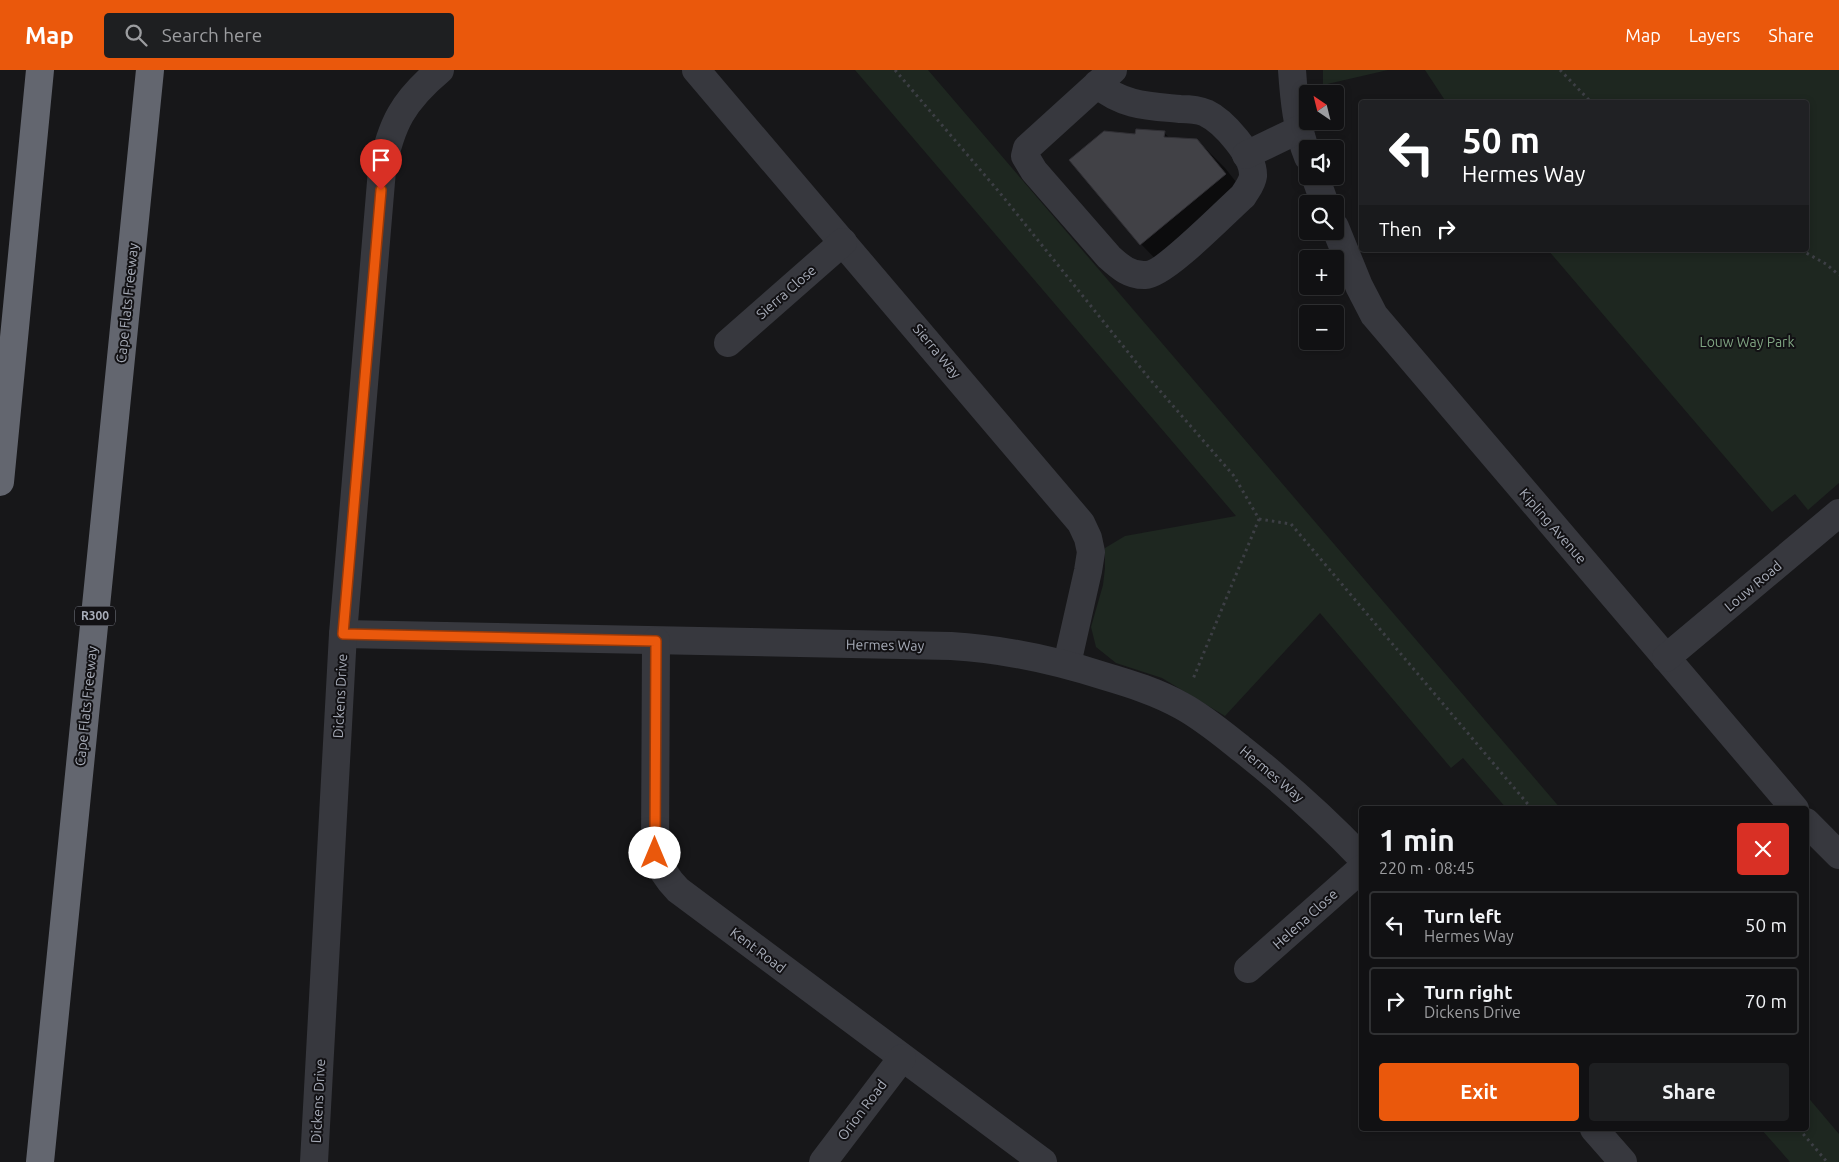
<!DOCTYPE html>
<meta charset="utf-8">
<style>
:root{--surface:#111113;--page:#1e1f21;--text:#f1f3f6;--muted:#9c9da0;--line:#303133;--accent:#ea580c}
body{margin:0;font-family:Ubuntu,sans-serif;background:var(--page);color:var(--text);height:100vh;display:flex;flex-direction:column;font-size:19px;white-space:nowrap}
*{box-sizing:border-box;margin:0}
p{font-size:16px;color:var(--muted)}
.icon{flex:none;width:28px;height:28px;fill:none;stroke:currentColor;stroke-width:2;stroke-linecap:round;stroke-linejoin:round}
.map{position:relative;flex:1;overflow:hidden}
.details{position:absolute;left:1359px;top:736px;width:450px;height:325px;display:flex;flex-direction:column;background:var(--surface);border-radius:5px;box-shadow:0 2px 8px #0003,0 0 0 1px var(--line)}
.details>*{flex:none}
.top-card{position:absolute;left:1359px;top:30px;width:450px;height:152px;border-radius:5px;box-shadow:0 2px 8px #0003,0 0 0 1px var(--line);background:#202124;color:#fff;overflow:hidden}
.needle{width:32px;rotate:325deg}
.controls{position:absolute;left:1299px;top:15px;display:grid;gap:10px}
.controls a{display:grid;place-items:center;width:45px;height:45px;border-radius:5px;background:var(--surface);box-shadow:0 2px 8px #0003,0 0 0 1px var(--line);font-size:25px}
.pin{position:absolute;display:grid;place-items:center;width:42px;height:42px;color:#fff;margin:-51px -21px;border-radius:50% 50% 50% 0;rotate:-45deg;box-shadow:0 0 5px #0007}
.pin .icon{rotate:45deg}
.me{position:absolute;width:55px;margin:-28px;rotate:0deg;stroke-linejoin:round;filter:drop-shadow(0 0 4px #0008)}
.turn{display:flex;align-items:center;gap:18px;height:105px;padding:0 20px;font-size:22px}
.turn .icon{width:65px;height:65px;stroke-width:2.5}
.turn b{display:block;font-size:35px;line-height:42px}
.then{display:flex;align-items:center;height:48px;padding:0 20px;background:#0003;gap:10px;font-size:19px}
.round{display:grid;place-items:center;flex:none;width:52px;height:52px;border-radius:5px;background:var(--page)}
.head{display:flex;align-items:center;justify-content:space-between;height:85px;padding:0 20px}
h1{font-size:30px;font-weight:600;line-height:38px}
.button{display:flex;gap:10px;margin-top:auto;padding:10px 20px}
.button a{flex:1;height:58px;border-radius:5px;background:var(--accent);color:#fff;font-size:20px;font-weight:600;line-height:58px;text-align:center}
.button a+a{background:var(--page);color:var(--text)}
ul{padding:0;list-style:none}
li{display:flex;align-items:center;gap:15px;height:68px;margin:0 10px 8px;padding:0 10px;border:2px solid var(--line);border-radius:5px}
li div{flex:1}
li b{display:block;font-size:19px}
li em{font-style:normal}
header{display:flex;align-items:center;gap:30px;box-sizing:border-box;height:70px;padding:0 25px;background:var(--accent);color:#fff}
header strong{font-size:24px}
nav{display:flex;gap:28px;margin-inline-start:auto;font-size:18px}
.search{width:350px;height:45px;background:var(--page);display:flex;align-items:center;gap:12px;box-sizing:border-box;padding:0 18px;border-radius:5px;color:var(--muted);font-size:19px}
.map>svg:first-child{display:block}
</style>
<header>
<strong>Map</strong>
<div class="search"><svg class="icon" aria-label="search" viewBox="0 0 24 24"><circle cx="10" cy="10" r="6"/><path d="M15 15l6 6"/></svg>Search here</div>
<nav><a>Map</a><a>Layers</a><a>Share</a></nav>
</header>
<div class="map">
<svg width="1839" height="1092" viewBox="0 0 1839 1092">
<rect width="100%" height="100%" fill="#171719"/>
<g fill="#1e2720">
<path d="M855,0H928L1561,739H1507L1463,688L1451,698L1320,543L1225,646L1162,608L1116,593L1096,577L1091,557L1103,515L1105,498V478L1125,466L1236,446Z"/>
<path d="M1323,0H1388L1323,15Z"/>
<path d="M1425,0H1839V413L1808,440L1795,424L1772,442L1548,180H1806V32H1446Z"/>
<path d="M1806,1025L1839,1064V1092H1790L1761,1059H1806Z"/>
</g>
<path fill="#0007" d="M1164,63L1170,68L1197,70L1225,98L1252,132L1168,202L1141,174L1071,90L1137,66Z"/>
<path fill="#414146" stroke="#313035" d="M1136,59L1165,61L1164,67L1197,69L1226,104L1140,175L1069,90L1104,61L1135,64Z"/>
<g fill="none" stroke-linecap="round" stroke-linejoin="round">
<g stroke="#3d3f45" stroke-width="3" stroke-dasharray="2.5 4" stroke-linecap="butt">
<path d="M895,0L1000,123L1148,307L1234,406L1259,449L1193,609"/>
<path d="M1560,0L1591,32"/>
<path d="M1801,180L1826,194L1839,205"/>
<path d="M1259,449L1291,454L1532,739"/>
<path d="M1799,1059L1827,1092"/>
</g>
<g stroke="#37383e" stroke-width="28">
<path d="M696,0L1081,453L1088,468L1091,482L1088,501L1067,594"/>
<path d="M1292,0C1294,29 1297,60 1308,87"/>
<path d="M1097,14C1123,36 1148,36 1180,39C1188,39 1199,40 1206,43C1223,51 1254,85 1253,106C1252,114 1247,119 1243,126C1226,141 1164,205 1146,205C1130,206 1120,197 1109,187L1034,101L1025,86L1027,78L1113,0"/>
<path d="M1246,85L1300,59"/>
<path d="M1315,106L1325,134"/>
<path d="M1335,157L1359,216L1374,245L1795,739"/>
<path d="M728,273L843,172"/>
<path d="M343,564L951,576C1003,579 1054,590 1104,606C1131,614 1157,622 1182,636C1204,648 1224,665 1243,680C1287,715 1323,747 1361,787"/>
<path d="M656,571L655,783C660,798 667,809 678,820L1043,1092"/>
<path d="M1666,588L1839,443"/>
<path d="M1806,752L1839,785"/>
<path d="M1248,899L1361,799"/>
<path d="M1594,1059L1623,1092"/>
<path d="M314,1092L343,564L382,100C391,54 403,31 440,0"/>
<path d="M823,1092L902,988"/>
</g>
<g stroke="#63666f" stroke-width="28">
<path d="M0,412L40,0"/>
<path d="M40,1092L150,0"/>
</g>
</g>
<g fill="none" stroke-linecap="round" stroke-linejoin="round">
<defs>
<path id="route" d="M381,120L343,564L656,571L655,783"/>
</defs>
<use href="#route" stroke="#983908" stroke-width="12"/>
<use href="#route" stroke="#ea580c" stroke-width="9"/>
</g>
<g text-anchor="middle" stroke-width="4" stroke-linejoin="round" paint-order="stroke">
<rect fill="#121114" stroke="#7b7e88" stroke-width="1" x="75" y="536.5" width="40" height="19" rx="4"/>
<g font-size="12" font-weight="bold" fill="#a8adb9">
<text x="95" y="550">R300</text>
</g>
<g font-size="14" fill="#a8adb9" stroke="#121114">
<text transform="translate(786 222) rotate(-41)" y="5">Sierra Close</text>
<text transform="translate(127 233) rotate(-84)" y="5">Cape Flats Freeway</text>
<text transform="translate(937 281) rotate(50)" y="5">Sierra Way</text>
<text transform="translate(1553 456) rotate(49)" y="5">Kipling Avenue</text>
<text transform="translate(1753 516) rotate(-40)" y="5">Louw Road</text>
<text transform="translate(885 575) rotate(1)" y="5">Hermes Way</text>
<text transform="translate(340 626) rotate(-87)" y="5">Dickens Drive</text>
<text transform="translate(86 636) rotate(-84)" y="5">Cape Flats Freeway</text>
<text transform="translate(1272 704) rotate(40)" y="5">Hermes Way</text>
<text transform="translate(1305 849) rotate(-42)" y="5">Helena Close</text>
<text transform="translate(758 880) rotate(37)" y="5">Kent Road</text>
<text transform="translate(318 1031) rotate(-87)" y="5">Dickens Drive</text>
<text transform="translate(862 1040) rotate(-53)" y="5">Orion Road</text>
</g>
<g font-size="14" fill="#7fa482" stroke="#121114">
<text x="1747" y="277">Louw Way Park</text>
</g>
</g>
</svg>
<div class="controls">
<a><svg class="needle" viewBox="-14 -14 28 28"><path d="M0-13l5 13h-10z" fill="#e53935"/><path d="M0 13l5-13h-10z" fill="#9c9da0"/></svg></a>
<a><svg class="icon" aria-label="sound" viewBox="0 0 24 24"><path d="M4 9h4l5-4v14l-5-4H4zM17 9q2 3 0 6"/></svg></a>
<a><svg class="icon" aria-label="search" viewBox="0 0 24 24"><circle cx="10" cy="10" r="6"/><path d="M15 15l6 6"/></svg></a>
<a>+</a>
<a>−</a>
</div>
<div class="pin" style="left:381px;top:120px;background:#d93025"><svg class="icon" aria-label="arrive" viewBox="0 0 24 24"><path d="M6 21V4h12l-3 4 3 4H6"/></svg></div>
<svg class="me" style="left:655px;top:783px" viewBox="-20 -20 40 40"><circle r="19" fill="#fff"/><path d="M0-13L10 11 0 6-10 11z" fill="#ea580c"/></svg>
<div class="top-card">
<div class="turn"><svg class="icon" aria-label="left" viewBox="0 0 24 24"><path d="M17 20v-9H6M10 6l-5 5 5 5"/></svg><div><b>50 m</b>Hermes Way</div></div>
<div class="then">Then<svg class="icon" aria-label="right" viewBox="0 0 24 24"><path d="M7 20v-9h11M14 6l5 5-5 5"/></svg></div>
</div>
<section class="details">
<div class="head"><div><h1>1 min</h1><p>220 m · 08:45</p></div><a class="round" style="background:#d93025;color:#fff"><svg class="icon" aria-label="close" viewBox="0 0 24 24"><path d="M6 6l12 12M18 6L6 18"/></svg></a></div>
<ul>
<li><svg class="icon" aria-label="left" viewBox="0 0 24 24"><path d="M17 20v-9H6M10 6l-5 5 5 5"/></svg><div><b>Turn left</b><p>Hermes Way</p></div><em>50 m</em></li>
<li><svg class="icon" aria-label="right" viewBox="0 0 24 24"><path d="M7 20v-9h11M14 6l5 5-5 5"/></svg><div><b>Turn right</b><p>Dickens Drive</p></div><em>70 m</em></li>
</ul>
<div class="button"><a>Exit</a><a>Share</a></div>
</section>
</div>
